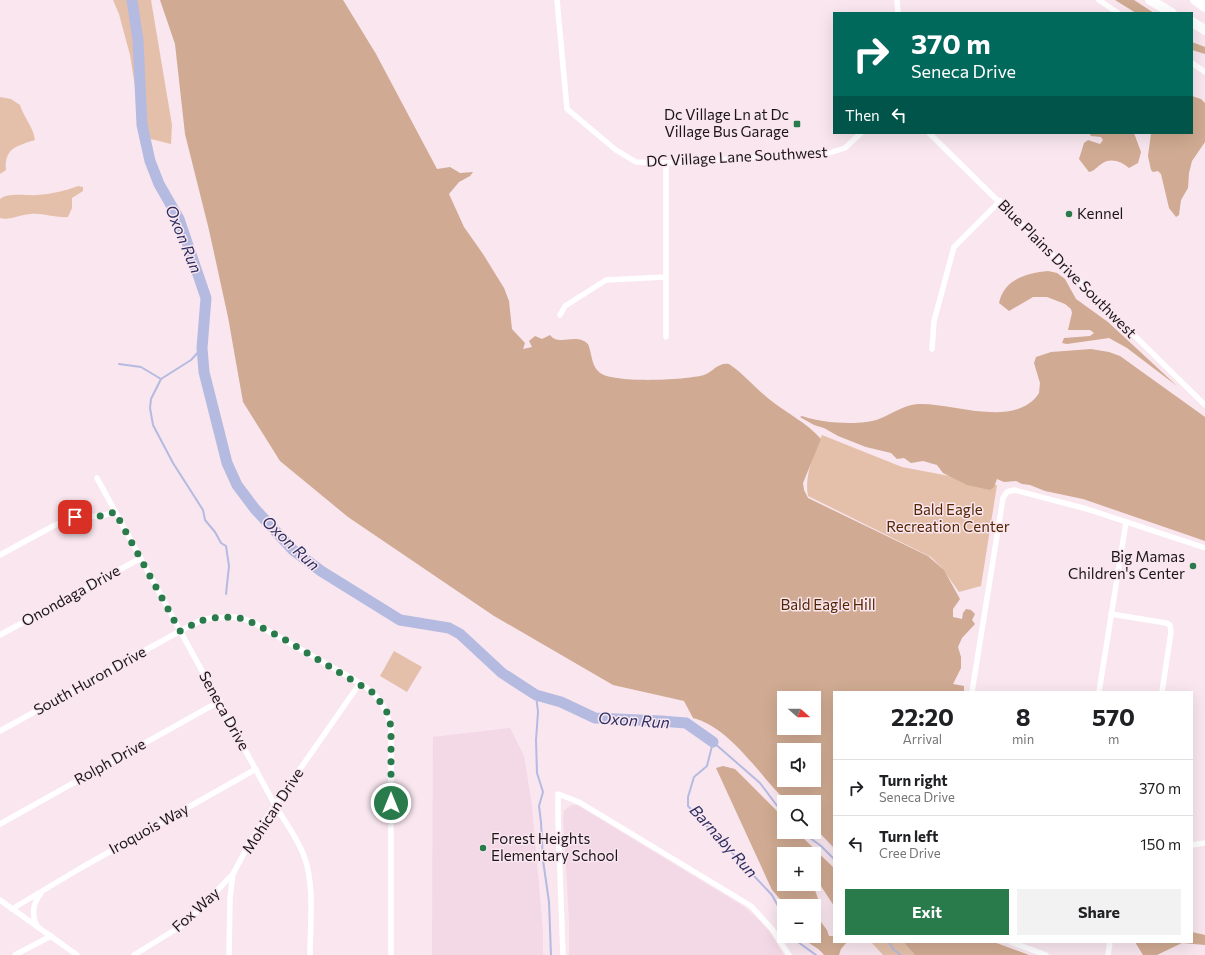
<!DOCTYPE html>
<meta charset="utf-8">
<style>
:root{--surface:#fff;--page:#f2f2f2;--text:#202124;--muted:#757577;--line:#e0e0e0;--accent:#2a7b4c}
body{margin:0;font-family:Commissioner,sans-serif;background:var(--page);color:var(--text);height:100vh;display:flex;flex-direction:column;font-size:15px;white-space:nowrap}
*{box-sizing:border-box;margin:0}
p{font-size:13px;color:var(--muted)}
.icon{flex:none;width:22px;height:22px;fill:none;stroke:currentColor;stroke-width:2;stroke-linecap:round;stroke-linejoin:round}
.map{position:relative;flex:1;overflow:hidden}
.panel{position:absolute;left:833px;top:691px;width:360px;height:252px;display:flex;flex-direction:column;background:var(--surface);border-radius:0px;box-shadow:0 4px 16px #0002}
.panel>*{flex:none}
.guide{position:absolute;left:833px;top:12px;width:360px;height:122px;border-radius:0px;box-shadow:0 4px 16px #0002;background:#00695c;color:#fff;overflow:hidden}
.needle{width:26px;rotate:110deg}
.buttons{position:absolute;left:777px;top:691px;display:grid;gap:8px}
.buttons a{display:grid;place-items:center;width:44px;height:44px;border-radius:0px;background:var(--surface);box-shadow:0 4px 16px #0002;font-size:20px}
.pin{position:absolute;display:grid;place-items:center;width:34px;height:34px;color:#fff;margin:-17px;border-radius:8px;box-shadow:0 2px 6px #0006}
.me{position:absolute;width:44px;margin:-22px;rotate:0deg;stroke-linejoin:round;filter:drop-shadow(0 0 3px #0008)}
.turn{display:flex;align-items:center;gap:14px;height:84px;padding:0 12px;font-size:18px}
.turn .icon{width:52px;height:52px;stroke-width:2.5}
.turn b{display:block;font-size:28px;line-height:34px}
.then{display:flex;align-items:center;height:38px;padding:0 12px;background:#0003;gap:8px;font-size:15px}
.eta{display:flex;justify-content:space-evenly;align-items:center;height:68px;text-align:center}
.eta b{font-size:24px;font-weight:700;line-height:28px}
.button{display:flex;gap:8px;margin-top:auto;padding:8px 12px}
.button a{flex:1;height:46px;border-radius:0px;background:var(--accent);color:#fff;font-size:16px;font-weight:700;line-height:46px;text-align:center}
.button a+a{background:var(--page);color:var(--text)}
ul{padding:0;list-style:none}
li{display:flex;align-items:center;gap:12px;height:56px;padding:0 12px;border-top:1px solid var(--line)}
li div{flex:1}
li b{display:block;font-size:15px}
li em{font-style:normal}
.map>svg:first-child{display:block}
</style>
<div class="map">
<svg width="1205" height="955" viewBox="0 0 1205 955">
<rect width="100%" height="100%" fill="#f9e6ef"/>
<g fill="#f3d8e5">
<path d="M510,728L524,756L532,806L543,932V955H432L433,737Z"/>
<path d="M572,805H577L743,906L756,917L769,931L784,955H569V918L563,819L564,810Z"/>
</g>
<g fill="#e4c0aa">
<path d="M113,0H151L172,125L171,144L151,139L141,124L130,55L119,14Z"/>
<path d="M0,97L11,99L20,105C24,118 33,126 35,140C17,146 4,148 6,170L0,174Z"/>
<path d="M78,186L83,187V191L72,198V208L68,217C55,218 43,213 31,214C21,214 10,221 0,218V199C9,192 26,196 37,195C51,194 65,191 78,186Z"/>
<path d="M822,435L902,467L997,485L981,586L959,592L942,568L931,557L808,496C804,474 814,456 822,435Z"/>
<path d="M394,651L422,667L407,692L380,676Z"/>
<path d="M871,942H994L1029,955H883Z"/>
</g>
<g fill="#d0aa92" fill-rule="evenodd">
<path d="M160,0H343L376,54L437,169L450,167L460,173L473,172L470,176L459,182L449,194L464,227L483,254L504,288L509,301L512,329L525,343L523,349L532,347L529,341L535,336L542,339L550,335C559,347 576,332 588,344C592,353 591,365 599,372C611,384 687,380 704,375C713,372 718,362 729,364C744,374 755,388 769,399C786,413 806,422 821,439L803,483L804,490L808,498L928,556L944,570L960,599L953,609V617L962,619L963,613L966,609L971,610L975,614L972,620L975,624L962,638L958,647L961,657V668L953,684L964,686V692H834V848L814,827V802H787C759,775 731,728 693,718L684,701L613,685L494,616L348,517L280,461L243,402L228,317L209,230L185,134L175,44ZM784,698H814V728H784ZM784,750H814V780H784Z"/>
<path d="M1115,0H1134L1154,13H1136Z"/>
<path d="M1192,42L1205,47V54L1192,50Z"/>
<path d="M1192,96L1201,99L1205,103V142L1192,161L1189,173L1188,188L1181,200L1179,215L1176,217L1169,208L1161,174L1158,171L1153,172L1151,170L1148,156L1151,133H1192Z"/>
<path d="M1089,133H1134L1141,152L1138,163L1129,168C1121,161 1109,157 1100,165C1096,168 1094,171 1089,172L1079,159L1084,143L1088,140L1100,144L1103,140L1101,137L1091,136Z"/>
<path d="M1048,271L1057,273L1065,279L1076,299L1108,322L1177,386L1127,348L1109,338L1067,344L1062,343L1064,338L1090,336L1094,333L1090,330H1068L1072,313L1071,309L1065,304L1047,297H1033L1009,311L999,303C1004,279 1027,273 1048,271Z"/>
<path d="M1091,349L1109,352L1120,356L1205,417V541L1083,499L1045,491L1030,485L1022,484L1016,481L1004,482L997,479L994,487L990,490L967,485L943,473L937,465L923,461L911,463L904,458L897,459L891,453L866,447L838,436L824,428L814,425L800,417L802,416C820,423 861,426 879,419C892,414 905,404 919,404C953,403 1016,429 1039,393L1040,383L1034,363L1036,357L1051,352Z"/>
<path d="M723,766L735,769L784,818V832H797L834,868V906L819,883L816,880L814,881V854H784V884H813L818,899V918L827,930L829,936H834V942H847L841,949L839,955H824C818,946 805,943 801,936H814V906H786L772,890L716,768Z"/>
<path d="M1192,932L1205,935V945L1182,943L1157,955H1143L1135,942H1192Z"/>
<path d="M904,942H993L1029,955H915Z"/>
</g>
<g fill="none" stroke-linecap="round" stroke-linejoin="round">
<g stroke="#b5bae1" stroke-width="2">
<path d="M202,348L191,360L161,379L151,399L150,408L153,425L173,463L203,510L205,520L215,532L221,543L226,546L229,566L226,594"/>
<path d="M119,364L141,367L161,379"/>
<path d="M536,695L538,712L536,740L537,773L543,792L539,806L541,822L543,860L549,902L551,955"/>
<path d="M784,815L760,783L713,742L707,766L694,777L688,797V806L772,895L784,917"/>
<path d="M802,832L821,846L834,859"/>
<path d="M795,936L798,942L816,955"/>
<path d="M889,942L893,949L901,955"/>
</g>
<path stroke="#b5bae1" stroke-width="11" d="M132,0L138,40L142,125L150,161L159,184L179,219L206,298L202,348L204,372L227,463L237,485L255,509L293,550L321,571L400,620L449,628L460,634L502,673L536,695L561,702L595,718L661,721L686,723L713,742"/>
<g stroke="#fff" stroke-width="5.5">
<path d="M557,0L567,109L616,150L636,162L666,163L829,153L845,148L861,133"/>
<path d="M897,0L898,13"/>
<path d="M1099,0L1118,13"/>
<path d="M1192,63L1205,72"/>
<path d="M929,133L1205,405"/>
<path d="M666,163V337"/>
<path d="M560,315L565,306L606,280L666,277"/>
<path d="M932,349L934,321L954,247L1000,201"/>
<path d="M97,478L275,805C285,822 297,837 304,856C315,884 310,925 310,955"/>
<path d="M0,555L55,525L75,517L101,516L115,512"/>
<path d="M1111,614L1166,623L1170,625L1171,632L1162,692"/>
<path d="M0,635L141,558"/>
<path d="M972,692L1003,498L1007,492L1014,490L1087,509L1205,548"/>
<path d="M1099,692L1126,522"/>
<path d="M0,731L180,631L200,621L211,618L235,617L247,620L256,624L360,683C379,696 385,705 391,727V955"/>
<path d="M0,824L220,701"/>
<path d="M1192,845L1205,843"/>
<path d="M0,900L77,955"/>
<path d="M12,909L79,869L256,769"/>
<path d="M37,926C31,914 33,903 41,893"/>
<path d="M1011,942L1046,955"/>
<path d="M15,955L51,936"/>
<path d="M134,955L186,923L233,874"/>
<path d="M229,955L230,898L233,874L249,844L275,805L360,683"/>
<path d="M563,955L558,819V794L579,802L751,906L772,929L789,955"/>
<path d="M1108,955L1110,942"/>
</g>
<g stroke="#fff" stroke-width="10">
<path d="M1150,0L1172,13"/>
<path d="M1195,0L1205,7"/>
<path d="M1192,22L1205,30"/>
</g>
</g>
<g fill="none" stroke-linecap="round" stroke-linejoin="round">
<path stroke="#2a7b4c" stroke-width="7" stroke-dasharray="0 12.6" d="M75,517L101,516L115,512L180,631L200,621L211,618L235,617L247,620L282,638L375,694L388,714L391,727V803"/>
</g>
<g fill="#2a7b4c" stroke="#f9e6ef" stroke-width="1.5">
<rect x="793" y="120" width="8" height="8" rx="2"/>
<circle cx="1069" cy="214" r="4"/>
<circle cx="1193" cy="566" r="4"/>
<circle cx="483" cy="848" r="4"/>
</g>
<g text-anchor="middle" stroke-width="3" stroke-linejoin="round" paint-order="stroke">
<g font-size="15" fill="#1c1619" stroke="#f9e6ef" text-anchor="end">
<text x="789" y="120">Dc Village Ln at Dc<tspan x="789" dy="17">Village Bus Garage</tspan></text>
<text x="1077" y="219" text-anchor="start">Kennel</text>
<text x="1185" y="562">Big Mamas<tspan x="1185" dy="17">Children's Center</tspan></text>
<text x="491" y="844" text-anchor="start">Forest Heights<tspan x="491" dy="17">Elementary School</tspan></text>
</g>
<g font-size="15" fill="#1c1619" stroke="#f9e6ef">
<text transform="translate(737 157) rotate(-3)" y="5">DC Village Lane Southwest</text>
<text transform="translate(1067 269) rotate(45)" y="5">Blue Plains Drive Southwest</text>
<text transform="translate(71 596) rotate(-29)" y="5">Onondaga Drive</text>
<text transform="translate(90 681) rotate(-29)" y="5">South Huron Drive</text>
<text transform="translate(224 711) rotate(61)" y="5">Seneca Drive</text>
<text transform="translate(110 762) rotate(-29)" y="5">Rolph Drive</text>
<text transform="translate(273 811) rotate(-57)" y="5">Mohican Drive</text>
<text transform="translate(149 829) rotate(-29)" y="5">Iroquois Way</text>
<text transform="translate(196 910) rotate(-42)" y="5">Fox Way</text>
</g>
<g font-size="15" fill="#542500" stroke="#f9e6ef">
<text x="948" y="515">Bald Eagle<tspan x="948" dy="17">Recreation Center</tspan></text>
<text x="828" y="610">Bald Eagle Hill</text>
</g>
<g font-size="16" font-style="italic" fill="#2d2f60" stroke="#f9e6ef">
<text transform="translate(184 239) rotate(68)" y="6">Oxon Run</text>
<text transform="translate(291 543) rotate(43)" y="6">Oxon Run</text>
<text transform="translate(634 720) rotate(4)" y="6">Oxon Run</text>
<text transform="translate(724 841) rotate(48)" y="6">Barnaby Run</text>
</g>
</g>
</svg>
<div class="buttons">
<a><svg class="needle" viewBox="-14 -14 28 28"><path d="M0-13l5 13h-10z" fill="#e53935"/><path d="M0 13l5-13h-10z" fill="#757577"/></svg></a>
<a><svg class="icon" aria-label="sound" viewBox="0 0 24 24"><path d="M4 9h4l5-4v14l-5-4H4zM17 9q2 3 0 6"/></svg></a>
<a><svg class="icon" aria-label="search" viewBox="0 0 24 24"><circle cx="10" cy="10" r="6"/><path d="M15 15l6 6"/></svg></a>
<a>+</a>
<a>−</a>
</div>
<div class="pin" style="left:75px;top:517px;background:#d93025"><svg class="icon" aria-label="arrive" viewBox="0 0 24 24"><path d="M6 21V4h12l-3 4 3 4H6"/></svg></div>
<svg class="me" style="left:391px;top:803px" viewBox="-20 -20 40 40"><circle r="17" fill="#2a7b4c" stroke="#fff" stroke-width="3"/><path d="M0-11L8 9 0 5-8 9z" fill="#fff"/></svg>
<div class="guide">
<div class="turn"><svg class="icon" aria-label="right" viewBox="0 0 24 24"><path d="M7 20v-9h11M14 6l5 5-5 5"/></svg><div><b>370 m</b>Seneca Drive</div></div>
<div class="then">Then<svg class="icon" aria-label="left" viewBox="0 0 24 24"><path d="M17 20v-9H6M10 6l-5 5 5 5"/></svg></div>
</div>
<section class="panel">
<div class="eta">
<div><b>22:20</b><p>Arrival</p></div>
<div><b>8</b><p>min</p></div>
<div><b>570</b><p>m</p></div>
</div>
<ul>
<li><svg class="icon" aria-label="right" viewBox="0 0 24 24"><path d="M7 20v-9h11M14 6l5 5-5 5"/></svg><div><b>Turn right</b><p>Seneca Drive</p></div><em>370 m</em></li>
<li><svg class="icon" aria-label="left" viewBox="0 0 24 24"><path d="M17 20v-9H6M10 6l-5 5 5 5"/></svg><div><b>Turn left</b><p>Cree Drive</p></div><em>150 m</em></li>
</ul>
<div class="button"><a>Exit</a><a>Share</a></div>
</section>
</div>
